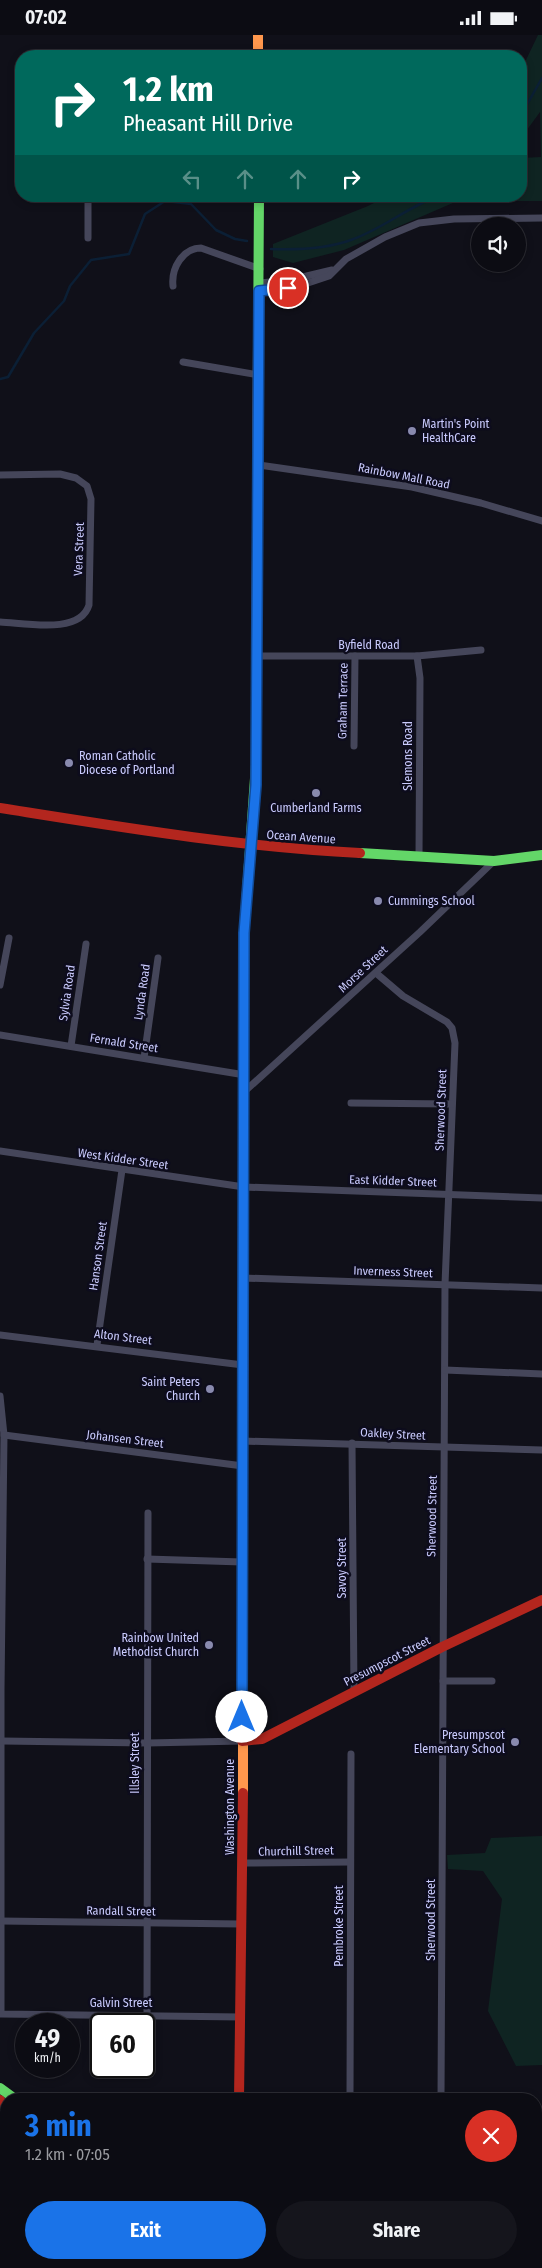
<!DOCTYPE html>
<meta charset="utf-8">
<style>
:root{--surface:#0c0c13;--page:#15151c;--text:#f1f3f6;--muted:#9a9ba0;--line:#2c2c33;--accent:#1a73e8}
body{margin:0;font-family:"Fira Sans Condensed",sans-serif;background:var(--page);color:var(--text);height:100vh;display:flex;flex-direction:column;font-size:19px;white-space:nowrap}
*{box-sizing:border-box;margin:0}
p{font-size:16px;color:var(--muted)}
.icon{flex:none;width:28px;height:28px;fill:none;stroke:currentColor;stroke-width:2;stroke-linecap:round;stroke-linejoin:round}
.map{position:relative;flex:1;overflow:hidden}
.panel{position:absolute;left:0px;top:2058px;width:542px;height:176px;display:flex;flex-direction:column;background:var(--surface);border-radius:20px 20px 0 0;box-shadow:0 2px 8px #0003,0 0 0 1px var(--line)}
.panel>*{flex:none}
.top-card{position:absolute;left:15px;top:15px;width:512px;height:152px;border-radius:20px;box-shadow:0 2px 8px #0003,0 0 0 1px var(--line);background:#00695c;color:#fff;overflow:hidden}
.buttons{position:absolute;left:471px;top:182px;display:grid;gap:10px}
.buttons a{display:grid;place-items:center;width:55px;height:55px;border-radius:50%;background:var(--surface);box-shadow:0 2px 8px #0003,0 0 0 1px var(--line);font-size:25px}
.speed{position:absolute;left:15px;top:1978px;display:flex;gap:10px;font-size:25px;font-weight:700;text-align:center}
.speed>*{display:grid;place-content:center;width:65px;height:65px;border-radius:50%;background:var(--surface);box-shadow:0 2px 8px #0003,0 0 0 1px var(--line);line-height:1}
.speed small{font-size:12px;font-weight:400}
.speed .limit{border:2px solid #111;border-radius:8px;background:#fff;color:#111}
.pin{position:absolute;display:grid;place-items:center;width:42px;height:42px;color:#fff;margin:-21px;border:2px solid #fff;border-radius:50%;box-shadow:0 1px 5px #0007}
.me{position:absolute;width:55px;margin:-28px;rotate:0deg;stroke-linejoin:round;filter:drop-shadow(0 0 4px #0008)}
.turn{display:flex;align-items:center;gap:18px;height:105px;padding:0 25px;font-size:22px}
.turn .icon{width:65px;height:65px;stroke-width:2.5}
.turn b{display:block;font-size:35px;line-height:42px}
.lanes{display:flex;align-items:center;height:48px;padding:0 25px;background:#0003;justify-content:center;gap:25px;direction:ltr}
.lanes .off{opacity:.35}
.round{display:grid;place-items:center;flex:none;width:52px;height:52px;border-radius:26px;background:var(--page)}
.overview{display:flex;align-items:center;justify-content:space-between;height:85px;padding:0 25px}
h1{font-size:30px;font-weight:700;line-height:38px;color:var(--accent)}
.button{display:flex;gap:10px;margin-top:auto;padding:10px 25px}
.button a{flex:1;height:58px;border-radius:30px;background:var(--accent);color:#fff;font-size:20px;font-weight:700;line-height:58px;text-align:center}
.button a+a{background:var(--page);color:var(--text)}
.status{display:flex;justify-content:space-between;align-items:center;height:35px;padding:0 25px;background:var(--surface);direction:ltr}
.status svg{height:14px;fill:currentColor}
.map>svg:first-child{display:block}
</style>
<div class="status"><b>07:02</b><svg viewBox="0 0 49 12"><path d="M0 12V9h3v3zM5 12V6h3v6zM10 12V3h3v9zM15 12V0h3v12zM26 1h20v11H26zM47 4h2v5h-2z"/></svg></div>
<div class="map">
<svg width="542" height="2233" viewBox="0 0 542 2233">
<rect width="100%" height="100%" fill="#101019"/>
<g fill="#0f2422">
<path d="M538,0H542V166H512L511,161H521V123L541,122L540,77L521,103V30L526,25Z"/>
<path d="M388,161H469L344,215L293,228L273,222V209L368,171Z"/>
<path d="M542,1801V2030L516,2031L488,1976L502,1864L483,1836L448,1834L447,1820L485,1818L491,1803Z"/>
<path d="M0,2095L6,2105V2153L0,2141Z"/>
<path d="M542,2192V2216L536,2225V2193Z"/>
<path d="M46,2228H81L84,2233H49Z"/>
<path d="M257,2228H414V2233H271L258,2230Z"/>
<path d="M434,2228H535L531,2233H434Z"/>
</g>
<path fill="#0b1f35" d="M0,2159L6,2170V2228H38L41,2233H0Z"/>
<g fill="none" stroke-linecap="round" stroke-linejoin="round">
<g stroke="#0b1f35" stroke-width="2.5">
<path d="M521,80L542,43"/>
<path d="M271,214C297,215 326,214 351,205C382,194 408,172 438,161"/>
<path d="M0,344L8,342L34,298L64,266L70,251L91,225L129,219L145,179L165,166L191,169L216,195L235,204L247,206"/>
</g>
<g stroke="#45465a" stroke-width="7">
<path d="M88,203V161"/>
<path d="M260,248L290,245L332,235"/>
<path d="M173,251C171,233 183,213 201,213L260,234"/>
<path d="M259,256L299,251L329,241L346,224L385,202L419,188L454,184L542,183"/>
<path d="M183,327L259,340"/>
<path d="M259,430L412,452L481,468L542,486"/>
<path d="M0,440L60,439L76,443L87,451L91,464L89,570C80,600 25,588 0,587"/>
<path d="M258,621H417L481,615"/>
<path d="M417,621L420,643L419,822"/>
<path d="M354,711L355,621"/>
<path d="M376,938L403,961L447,987L452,993L455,1008L445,1249L441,2064"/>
<path d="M0,950L9,903"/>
<path d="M0,1000L245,1040"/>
<path d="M71,1011L86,909"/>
<path d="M144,1023L158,923"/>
<path d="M244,1057L420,897L494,826"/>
<path d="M351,1068L452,1069"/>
<path d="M0,1116L244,1152L542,1163"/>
<path d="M243,1243L542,1253"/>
<path d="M0,1300L243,1330"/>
<path d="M97,1310L122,1135"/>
<path d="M445,1335L542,1339"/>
<path d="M0,1361L4,1400L1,1655V1979L241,1982"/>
<path d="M4,1400L243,1431"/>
<path d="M243,1406L542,1415"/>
<path d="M352,1408L354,1657"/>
<path d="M147,1524L242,1527"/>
<path d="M443,1646H492"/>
<path d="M2,1706L147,1708L242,1706"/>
<path d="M243,1828L350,1827"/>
<path d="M0,1886L241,1889"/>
<path d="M147,1979L148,1478"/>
<path d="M350,2064L351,1719"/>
<path d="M421,2228V2233"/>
</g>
<g stroke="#63d668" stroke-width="10">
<path d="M258,311L259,161"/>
<path d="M360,818L494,826L542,820"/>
<path d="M244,1134V898L256,729"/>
<path d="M0,2053L15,2064"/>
<path d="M536,2096H542"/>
<path d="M85,2228L88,2233"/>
<path d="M240,2228V2233"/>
</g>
<g stroke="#ff974d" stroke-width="10">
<path d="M258,0V21"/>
<path d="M256,729L258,311"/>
<path d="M243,1758V1412"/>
<path d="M125,2228L143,2233"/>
<path d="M191,2233L197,2228"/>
</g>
<g stroke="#b3261e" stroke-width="10">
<path d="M0,773C120,792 239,812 360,818"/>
<path d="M243,1412L244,1134"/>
<path d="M242,1706L262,1704L442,1612L542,1565"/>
<path d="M239,2064L243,1758"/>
<path d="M0,2065L6,2075"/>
<path d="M0,2087L6,2097"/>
</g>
</g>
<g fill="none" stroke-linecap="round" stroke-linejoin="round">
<defs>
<path id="route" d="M242,1682L244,898L256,750L259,256L288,253"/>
</defs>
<use href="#route" stroke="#114b97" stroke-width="12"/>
<use href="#route" stroke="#1a73e8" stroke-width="9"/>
</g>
<g fill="#898aae" stroke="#0d0c1d" stroke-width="2">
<circle cx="412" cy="396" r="5"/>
<circle cx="69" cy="728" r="5"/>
<circle cx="316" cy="758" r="5"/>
<circle cx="378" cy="866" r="5"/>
<circle cx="210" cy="1354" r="5"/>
<circle cx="209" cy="1610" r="5"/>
<circle cx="515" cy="1707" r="5"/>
</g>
<g text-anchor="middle" stroke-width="5" stroke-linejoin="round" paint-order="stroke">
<g font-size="12" fill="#cacbfe" stroke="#0d0c1d" text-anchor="start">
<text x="422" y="393">Martin's Point<tspan x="422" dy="14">HealthCare</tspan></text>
<text x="79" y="725">Roman Catholic<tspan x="79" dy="14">Diocese of Portland</tspan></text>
<text x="316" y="777" text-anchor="middle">Cumberland Farms</text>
<text x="388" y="870">Cummings School</text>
<text x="200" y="1351" text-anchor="end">Saint Peters<tspan x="200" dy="14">Church</tspan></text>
<text x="199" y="1607" text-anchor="end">Rainbow United<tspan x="199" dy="14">Methodist Church</tspan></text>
<text x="505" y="1704" text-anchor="end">Presumpscot<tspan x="505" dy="14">Elementary School</tspan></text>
</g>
<g font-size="12" fill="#cacbfe" stroke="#0d0c1d">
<text transform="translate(404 441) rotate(11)" y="4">Rainbow Mall Road</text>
<text transform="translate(79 514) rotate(-88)" y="4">Vera Street</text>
<text x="369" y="614">Byfield Road</text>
<text transform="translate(343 666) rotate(-89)" y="4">Graham Terrace</text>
<text transform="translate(408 721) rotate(-90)" y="4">Slemons Road</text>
<text transform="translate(301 802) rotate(4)" y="4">Ocean Avenue</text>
<text transform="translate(363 934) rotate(-43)" y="4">Morse Street</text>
<text transform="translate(142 957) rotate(-82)" y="4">Lynda Road</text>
<text transform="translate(67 958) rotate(-82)" y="4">Sylvia Road</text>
<text transform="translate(124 1008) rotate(9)" y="4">Fernald Street</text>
<text transform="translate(441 1075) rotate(-88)" y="4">Sherwood Street</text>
<text transform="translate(123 1124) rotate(8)" y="4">West Kidder Street</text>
<text transform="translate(393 1146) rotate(2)" y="4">East Kidder Street</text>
<text transform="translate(98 1221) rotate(-82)" y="4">Hanson Street</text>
<text transform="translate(393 1237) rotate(2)" y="4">Inverness Street</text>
<text transform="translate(123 1302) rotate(7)" y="4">Alton Street</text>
<text transform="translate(393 1399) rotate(3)" y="4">Oakley Street</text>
<text transform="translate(125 1404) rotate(7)" y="4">Johansen Street</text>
<text transform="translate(432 1481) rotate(-89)" y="4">Sherwood Street</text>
<text transform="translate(342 1533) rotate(-90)" y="4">Savoy Street</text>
<text transform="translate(387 1626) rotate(-27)" y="4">Presumpscot Street</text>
<text transform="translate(135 1728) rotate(-90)" y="4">Illsley Street</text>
<text transform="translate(230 1772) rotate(-90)" y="4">Washington Avenue</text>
<text transform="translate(296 1816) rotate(-1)" y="4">Churchill Street</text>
<text transform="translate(121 1876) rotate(1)" y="4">Randall Street</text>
<text transform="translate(431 1885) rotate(-90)" y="4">Sherwood Street</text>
<text transform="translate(339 1891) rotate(-90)" y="4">Pembroke Street</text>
<text x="121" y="1972">Galvin Street</text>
</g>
</g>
</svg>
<div class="buttons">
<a><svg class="icon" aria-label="sound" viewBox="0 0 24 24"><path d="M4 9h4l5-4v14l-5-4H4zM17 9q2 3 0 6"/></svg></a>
</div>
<div class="speed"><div>49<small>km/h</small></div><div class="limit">60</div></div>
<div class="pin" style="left:288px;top:253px;background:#d93025"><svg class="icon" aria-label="arrive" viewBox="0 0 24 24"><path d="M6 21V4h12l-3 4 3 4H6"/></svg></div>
<svg class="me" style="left:242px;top:1682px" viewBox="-20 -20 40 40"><circle r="19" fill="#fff"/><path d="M0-13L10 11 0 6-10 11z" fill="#1a73e8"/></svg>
<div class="top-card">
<div class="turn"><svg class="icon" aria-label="right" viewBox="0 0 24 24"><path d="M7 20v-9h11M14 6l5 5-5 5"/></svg><div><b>1.2 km</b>Pheasant Hill Drive</div></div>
<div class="lanes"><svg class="icon off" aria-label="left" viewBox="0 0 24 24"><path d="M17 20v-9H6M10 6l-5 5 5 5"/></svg><svg class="icon off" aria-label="ahead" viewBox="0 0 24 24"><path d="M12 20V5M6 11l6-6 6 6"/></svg><svg class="icon off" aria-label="ahead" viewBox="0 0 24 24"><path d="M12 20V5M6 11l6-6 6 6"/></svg><svg class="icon" aria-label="right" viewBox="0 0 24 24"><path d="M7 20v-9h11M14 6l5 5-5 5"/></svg></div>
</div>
<section class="panel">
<div class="overview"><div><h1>3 min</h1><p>1.2 km · 07:05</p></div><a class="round" style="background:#d93025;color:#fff"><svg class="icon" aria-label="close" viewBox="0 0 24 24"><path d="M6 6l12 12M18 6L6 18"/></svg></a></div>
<div class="button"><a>Exit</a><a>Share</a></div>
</section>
</div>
